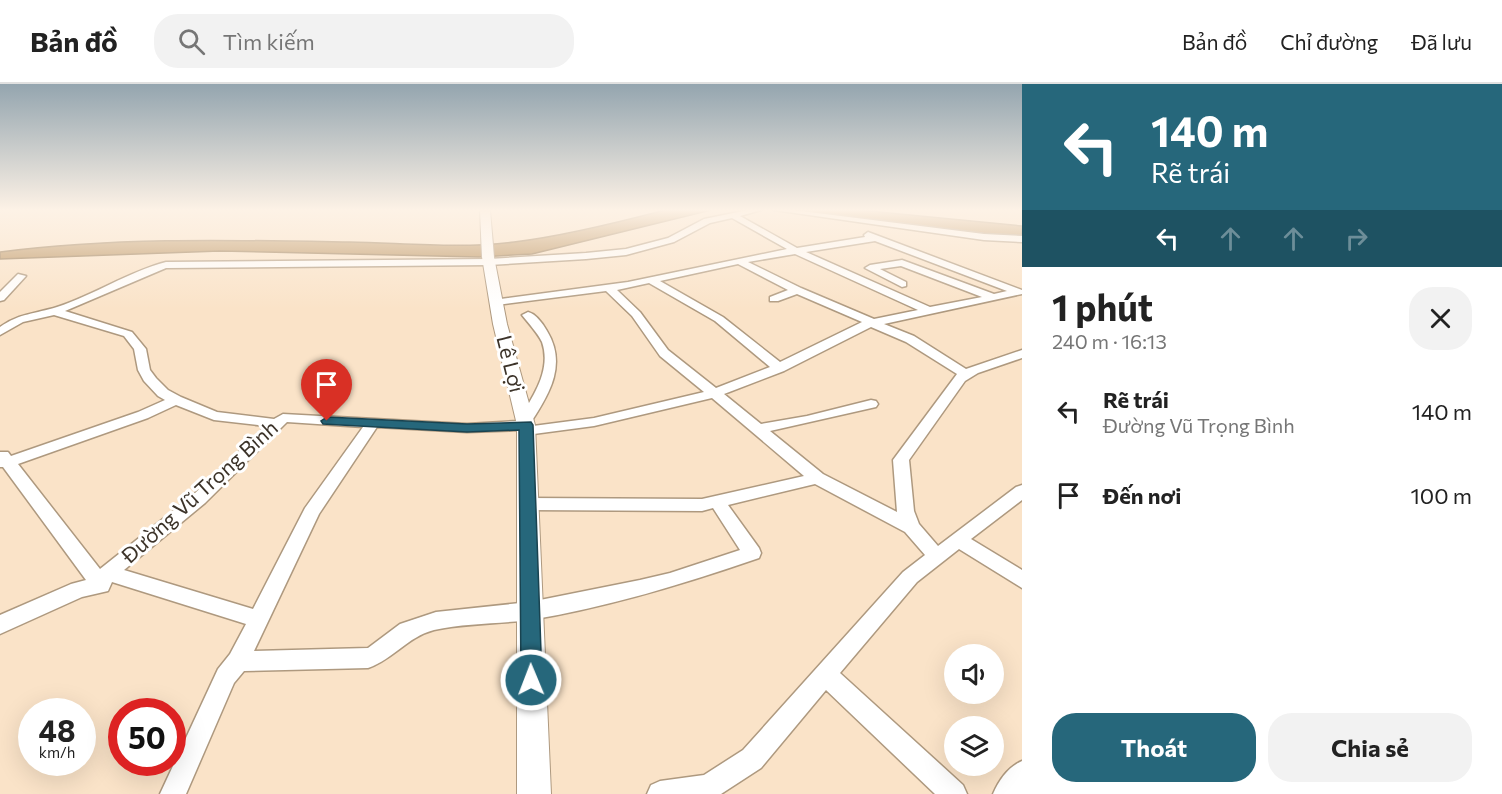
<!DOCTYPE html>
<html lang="vi">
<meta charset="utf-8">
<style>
:root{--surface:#fff;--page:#f2f2f2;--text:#222;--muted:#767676;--line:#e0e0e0;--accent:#26677b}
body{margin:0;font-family:Commissioner,sans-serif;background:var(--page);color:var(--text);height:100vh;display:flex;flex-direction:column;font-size:22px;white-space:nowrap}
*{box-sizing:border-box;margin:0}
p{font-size:20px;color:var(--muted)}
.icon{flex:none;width:33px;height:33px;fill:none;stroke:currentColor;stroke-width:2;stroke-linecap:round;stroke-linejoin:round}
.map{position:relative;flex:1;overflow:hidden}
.side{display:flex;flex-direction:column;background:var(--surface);width:480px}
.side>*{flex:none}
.top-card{background:#26677b;color:#fff;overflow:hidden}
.controls{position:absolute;left:944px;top:560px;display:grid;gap:12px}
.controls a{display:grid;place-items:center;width:60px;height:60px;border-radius:50%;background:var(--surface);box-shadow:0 6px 24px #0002;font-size:30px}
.speed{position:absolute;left:18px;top:614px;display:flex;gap:12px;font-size:30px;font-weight:700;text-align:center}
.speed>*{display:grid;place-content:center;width:78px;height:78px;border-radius:50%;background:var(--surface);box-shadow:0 6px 24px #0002;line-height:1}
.speed small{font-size:15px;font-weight:400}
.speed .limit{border:9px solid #d22;background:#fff;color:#111}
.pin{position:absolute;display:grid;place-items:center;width:51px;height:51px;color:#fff;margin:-62px -26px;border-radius:50% 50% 50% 0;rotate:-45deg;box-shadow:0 0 6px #0007}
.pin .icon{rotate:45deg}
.me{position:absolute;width:66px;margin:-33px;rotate:359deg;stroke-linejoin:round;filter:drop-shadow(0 0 4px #0008)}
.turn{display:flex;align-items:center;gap:21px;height:126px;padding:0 30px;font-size:27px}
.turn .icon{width:78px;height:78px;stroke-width:2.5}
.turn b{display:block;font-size:42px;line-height:51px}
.lanes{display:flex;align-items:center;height:57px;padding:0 30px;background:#0003;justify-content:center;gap:30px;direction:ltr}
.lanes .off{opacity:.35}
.round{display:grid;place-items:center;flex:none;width:63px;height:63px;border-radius:24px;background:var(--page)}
.overview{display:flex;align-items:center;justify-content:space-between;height:102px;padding:0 30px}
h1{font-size:36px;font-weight:700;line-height:45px}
.cta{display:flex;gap:12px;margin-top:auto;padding:12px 30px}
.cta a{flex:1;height:69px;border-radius:24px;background:var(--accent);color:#fff;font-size:24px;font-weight:700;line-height:69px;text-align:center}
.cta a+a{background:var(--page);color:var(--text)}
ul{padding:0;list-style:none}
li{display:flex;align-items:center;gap:18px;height:84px;padding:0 30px}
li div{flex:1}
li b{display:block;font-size:22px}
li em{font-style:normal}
header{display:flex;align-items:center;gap:36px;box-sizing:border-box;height:84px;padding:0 30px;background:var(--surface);border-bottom:2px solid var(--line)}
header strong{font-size:28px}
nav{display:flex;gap:33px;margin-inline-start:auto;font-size:21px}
.search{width:420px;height:54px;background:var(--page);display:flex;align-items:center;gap:15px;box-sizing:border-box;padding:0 21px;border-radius:24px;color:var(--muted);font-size:22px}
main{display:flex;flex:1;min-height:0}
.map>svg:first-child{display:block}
</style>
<header>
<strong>Bản đồ</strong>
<div class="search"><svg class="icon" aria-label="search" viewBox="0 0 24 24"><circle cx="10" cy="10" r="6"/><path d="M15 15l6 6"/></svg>Tìm kiếm</div>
<nav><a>Bản đồ</a><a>Chỉ đường</a><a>Đã lưu</a></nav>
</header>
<main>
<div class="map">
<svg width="1022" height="710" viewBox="0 0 1022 710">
<rect width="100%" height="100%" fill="#fae3c8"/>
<g fill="#b78e59" stroke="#92734b" stroke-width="1.5">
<path d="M665,126H711L532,170L479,173L220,167L0,175V168C115,153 234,156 350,158C404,159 460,165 514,158C564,152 616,139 665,126Z"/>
<path d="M797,126H859L1022,142V152L982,150Z"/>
</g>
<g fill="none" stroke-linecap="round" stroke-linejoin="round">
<defs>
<g id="minor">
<path d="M748,126H761L740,132L797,164L865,153L864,151L868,148L1022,206V210L884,240L914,252L966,285L1022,266V274L978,289L965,297L909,376L914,427L919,440L938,462L1016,403L1022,401V416L971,455L1022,486V504L959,465L917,498L840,589L963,701L967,710H935L826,606L761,684L721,710H647L651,701L660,697L704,691L743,666L903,488L925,471L905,448L815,400L728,421L759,464L761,469L759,474C684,500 608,523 530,536C498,540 465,539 434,546C407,553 394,575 368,584L244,587L234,599L186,710H160L218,585L230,570L246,540L112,498L108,507L82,513L0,550V531L71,500L86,496L3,383H0V368H8L11,372L138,328L165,316L158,312L144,297L138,286L134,265L124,252L54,231L23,238L0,251V243C20,229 35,230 57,223C94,211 128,188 166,178L489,175L586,169L626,165L668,154L704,135ZM732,134L787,165L628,198L493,216V220L497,221L606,207L632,232L660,272L704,308L594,334L533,342L531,338C550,309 567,280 547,247C543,240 536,230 528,228L522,231C529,240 537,248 542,258C552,287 532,314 518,337L467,340L283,330L274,335L217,328L181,313L168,306L156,294L150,286L146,265L132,248L65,227L166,184L489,181L586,175L626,171L674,158L710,139ZM875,157L1007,207L994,210L902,176L870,181L865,184L902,203L906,202V198L880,185L901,182L982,213L930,223L806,168ZM795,170L918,226L874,235L801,204L748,178ZM738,180L788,206L770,213V217H778L797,210L862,238L780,278L723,233L660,197ZM649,199L715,237L770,283L716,304L668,266L640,228L617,206ZM871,243L906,258L957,290L893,376L897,428L823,390L770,347L876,323L878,320L876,317L871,316L807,332L761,340L724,310L784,287ZM712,314L804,392L702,415L528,414L522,416L519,420L522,424L528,426L702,427L713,424L740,466L670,489L640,496L530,518L436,528L400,540L368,564L254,567L319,430L377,343L467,348L520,346L521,350L526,351L594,342ZM176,321L214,336L266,342L193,411L100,485L18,380L148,334ZM287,338L363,343L305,424L253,525L124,486L205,419Z"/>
<path d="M774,126H793L984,150L1022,152V158L984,156Z"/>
<path d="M18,190L26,192L4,216L0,217V208Z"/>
<path d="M1022,677V710H993C999,696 1008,683 1022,677Z"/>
</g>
<path id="major" d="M480,126H490L494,173L507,240L535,341L551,710H517V341L493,240L482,173Z"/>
</defs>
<use href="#minor" stroke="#ae997f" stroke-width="3"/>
<use href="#major" stroke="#ae997f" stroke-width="2"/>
<use href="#minor" fill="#fff" fill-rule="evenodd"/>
<use href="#major" fill="#fff" fill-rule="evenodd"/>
</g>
<linearGradient id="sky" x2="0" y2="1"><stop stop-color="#94a5af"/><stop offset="0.56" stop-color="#fdf2e6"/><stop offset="1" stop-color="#fdf2e6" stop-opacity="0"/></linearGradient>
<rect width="1022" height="225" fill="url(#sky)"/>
<path fill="#26677b" stroke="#194350" stroke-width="1.5" d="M327,333L467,340L531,338L533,341L542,596L539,603L531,605L524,603L521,596L519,346L467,348L323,340L321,337Z"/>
<g text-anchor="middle" stroke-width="6" stroke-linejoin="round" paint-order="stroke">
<g font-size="21" fill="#3c3329" stroke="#fff">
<text transform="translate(510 280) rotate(76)" y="7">Lê Lợi</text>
<text transform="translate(200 408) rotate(-42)" y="7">Đường Vũ Trọng Bình</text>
</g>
</g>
</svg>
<div class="controls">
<a><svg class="icon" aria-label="sound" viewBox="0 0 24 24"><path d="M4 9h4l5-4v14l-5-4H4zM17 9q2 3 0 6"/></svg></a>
<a><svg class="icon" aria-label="layers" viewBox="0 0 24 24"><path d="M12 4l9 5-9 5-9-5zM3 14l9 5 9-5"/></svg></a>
</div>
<div class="speed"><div>48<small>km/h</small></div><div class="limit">50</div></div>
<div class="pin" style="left:327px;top:337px;background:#d93025"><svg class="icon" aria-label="arrive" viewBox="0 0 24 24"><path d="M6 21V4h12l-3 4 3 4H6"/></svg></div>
<svg class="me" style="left:531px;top:596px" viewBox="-20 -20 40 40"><circle r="17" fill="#26677b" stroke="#fff" stroke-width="3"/><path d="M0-11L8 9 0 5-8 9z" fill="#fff"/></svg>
</div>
<section class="side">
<div class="top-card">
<div class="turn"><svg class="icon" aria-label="left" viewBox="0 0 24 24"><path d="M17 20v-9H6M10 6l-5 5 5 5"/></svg><div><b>140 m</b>Rẽ trái</div></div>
<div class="lanes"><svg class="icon" aria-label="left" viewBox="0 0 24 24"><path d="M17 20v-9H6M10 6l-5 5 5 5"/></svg><svg class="icon off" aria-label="ahead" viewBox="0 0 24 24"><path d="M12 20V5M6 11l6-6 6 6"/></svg><svg class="icon off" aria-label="ahead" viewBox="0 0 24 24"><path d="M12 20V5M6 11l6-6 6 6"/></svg><svg class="icon off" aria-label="right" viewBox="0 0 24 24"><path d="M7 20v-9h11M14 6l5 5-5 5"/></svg></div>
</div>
<div class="overview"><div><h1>1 phút</h1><p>240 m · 16:13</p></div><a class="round"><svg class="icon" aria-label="close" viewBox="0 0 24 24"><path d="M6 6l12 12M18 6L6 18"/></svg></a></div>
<ul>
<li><svg class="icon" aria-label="left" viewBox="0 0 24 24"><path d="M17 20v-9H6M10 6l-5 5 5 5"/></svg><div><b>Rẽ trái</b><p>Đường Vũ Trọng Bình</p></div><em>140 m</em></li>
<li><svg class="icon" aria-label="arrive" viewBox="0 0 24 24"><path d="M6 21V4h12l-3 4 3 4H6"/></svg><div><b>Đến nơi</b></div><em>100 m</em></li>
</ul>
<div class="cta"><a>Thoát</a><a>Chia sẻ</a></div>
</section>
</main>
